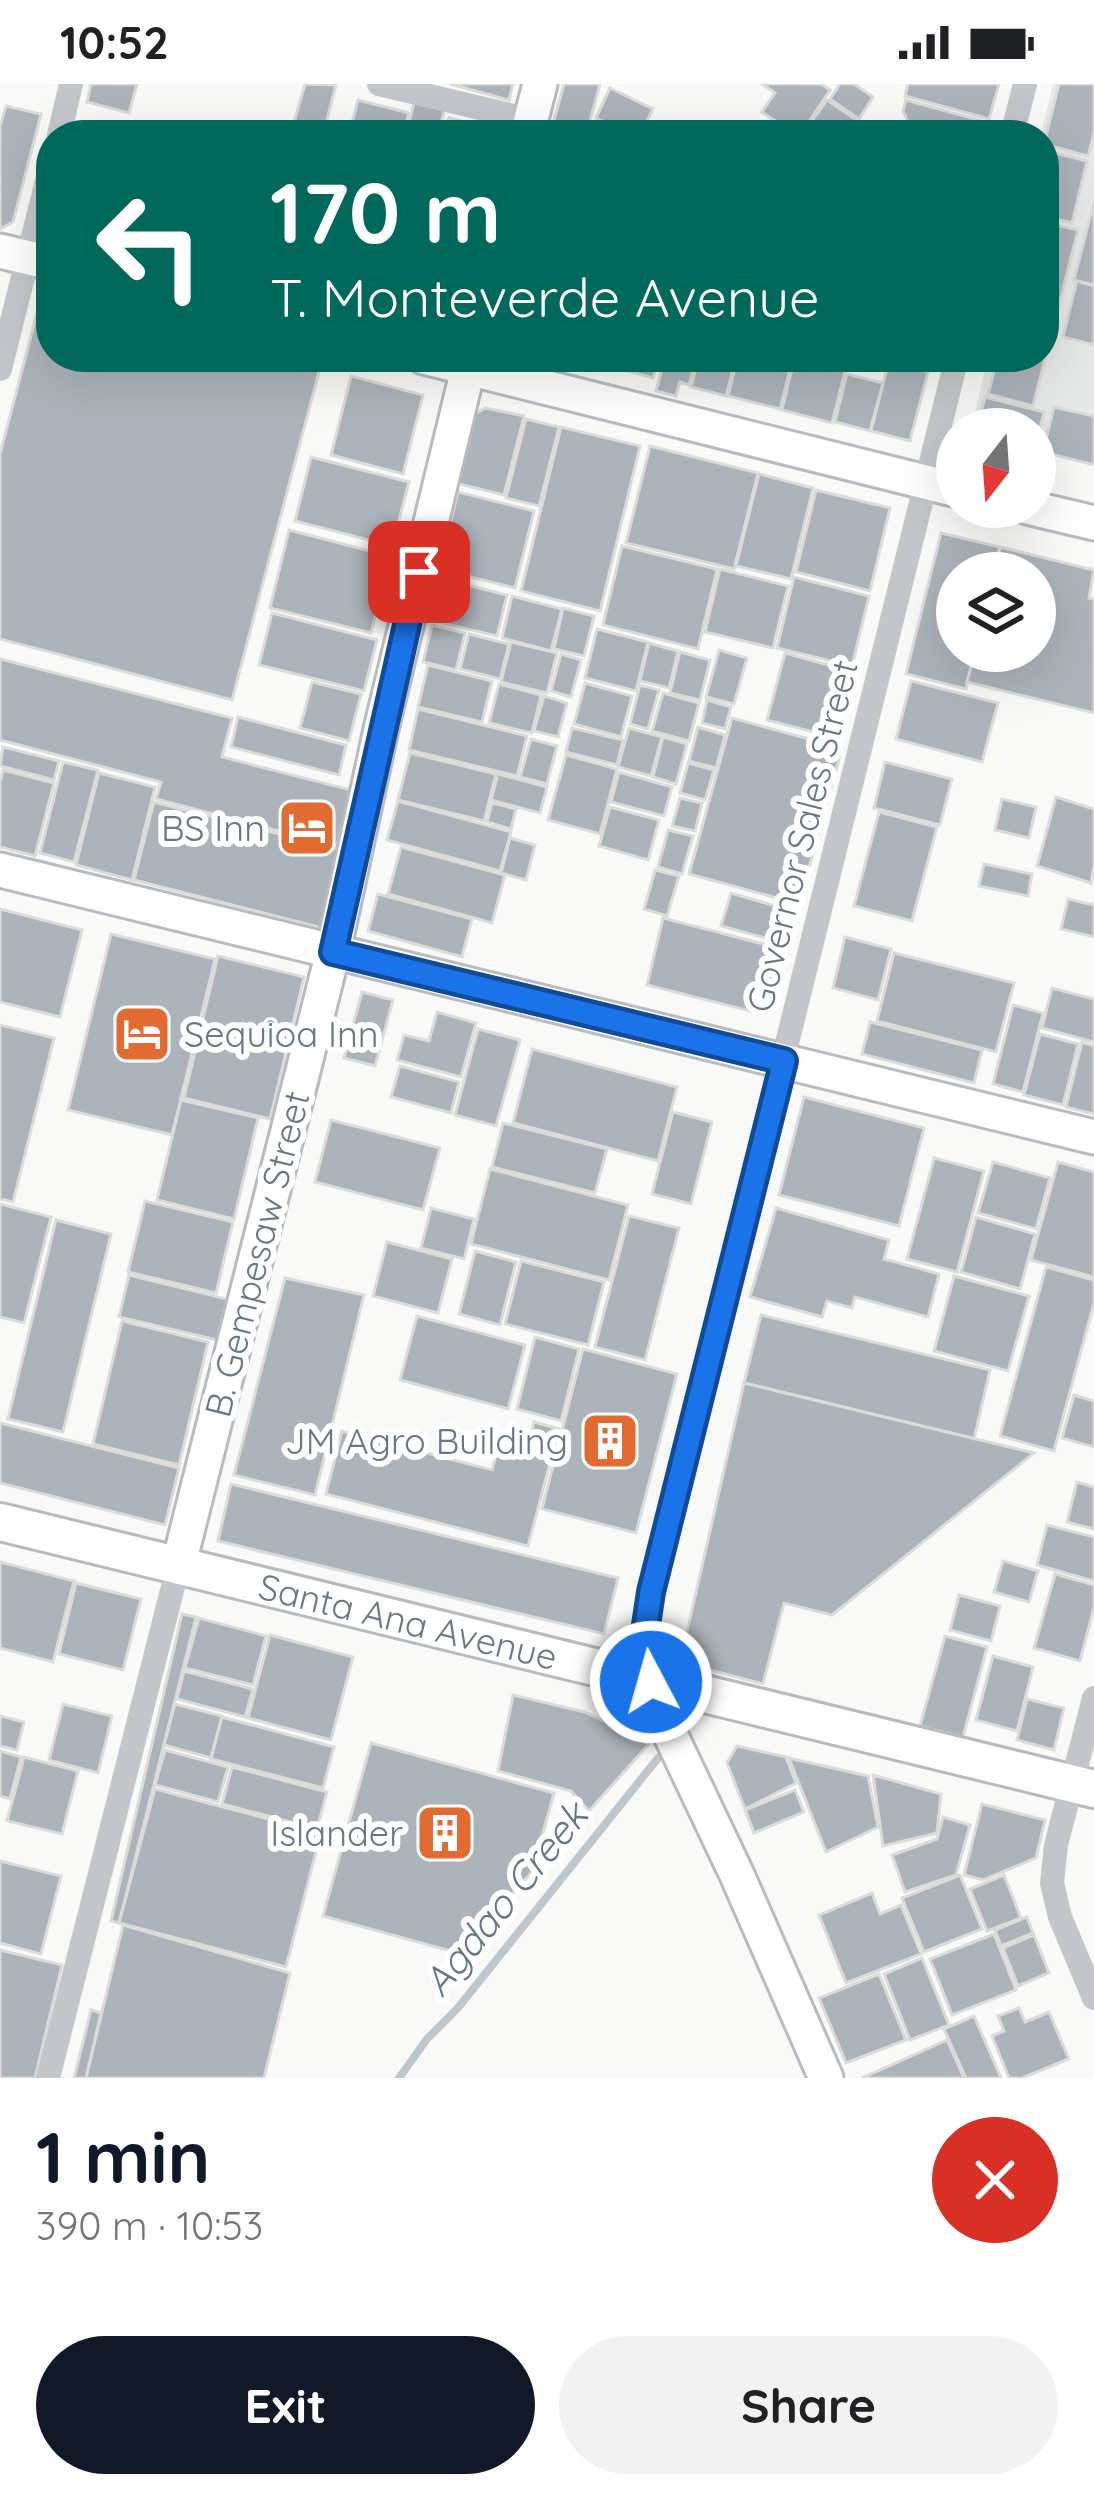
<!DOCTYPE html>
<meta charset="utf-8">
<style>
:root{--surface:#fff;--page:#f2f2f2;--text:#202124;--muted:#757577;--accent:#111827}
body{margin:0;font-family:Quicksand,sans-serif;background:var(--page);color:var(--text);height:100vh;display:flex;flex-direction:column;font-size:45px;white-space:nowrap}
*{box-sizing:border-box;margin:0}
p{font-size:39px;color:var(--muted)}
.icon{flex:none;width:66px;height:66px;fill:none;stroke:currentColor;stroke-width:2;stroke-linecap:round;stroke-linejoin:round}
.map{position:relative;height:1994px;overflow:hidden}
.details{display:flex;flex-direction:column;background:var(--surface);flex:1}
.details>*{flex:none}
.hud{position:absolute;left:36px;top:36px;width:1023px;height:252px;border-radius:48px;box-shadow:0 12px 48px #0002;background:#00695c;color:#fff;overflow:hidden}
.needle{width:78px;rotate:197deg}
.tools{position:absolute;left:936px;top:324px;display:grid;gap:24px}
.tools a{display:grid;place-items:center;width:120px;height:120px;border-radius:50%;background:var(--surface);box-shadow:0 12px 48px #0002;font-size:60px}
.pin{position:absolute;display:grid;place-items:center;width:102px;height:102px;color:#fff;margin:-51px;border-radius:24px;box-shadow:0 6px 18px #0006}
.me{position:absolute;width:132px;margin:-66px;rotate:354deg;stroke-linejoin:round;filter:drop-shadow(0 0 9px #0008)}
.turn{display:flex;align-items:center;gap:42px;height:252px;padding:0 36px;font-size:54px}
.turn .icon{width:156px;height:156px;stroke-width:2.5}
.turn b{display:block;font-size:84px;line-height:102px}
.round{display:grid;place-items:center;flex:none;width:126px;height:126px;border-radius:63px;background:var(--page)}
.summary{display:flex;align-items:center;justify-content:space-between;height:204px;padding:0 36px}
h1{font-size:72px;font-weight:700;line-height:90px;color:var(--accent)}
.cta{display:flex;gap:24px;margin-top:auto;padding:24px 36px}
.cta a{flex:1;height:138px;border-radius:72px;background:var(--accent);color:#fff;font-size:48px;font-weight:700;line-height:138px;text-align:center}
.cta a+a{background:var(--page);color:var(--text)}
.status{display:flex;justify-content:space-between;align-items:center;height:84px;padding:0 60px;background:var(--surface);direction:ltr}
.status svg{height:33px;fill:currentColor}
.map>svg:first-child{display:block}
</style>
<div class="status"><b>10:52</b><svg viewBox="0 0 49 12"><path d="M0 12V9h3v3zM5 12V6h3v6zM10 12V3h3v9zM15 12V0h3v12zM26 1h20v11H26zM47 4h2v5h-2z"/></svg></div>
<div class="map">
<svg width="1094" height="1994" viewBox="0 0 1094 1994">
<rect width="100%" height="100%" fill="#f9faf8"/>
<path fill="#e7e9e9" d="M1053,0H1094V382L1035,367V345H971L988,273H1044V51H1041Z"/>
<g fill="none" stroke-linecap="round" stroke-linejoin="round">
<path stroke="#bec7cd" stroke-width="8" d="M399,1994L427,1955L457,1925L658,1674"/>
</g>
<g fill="#acb3ba" stroke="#dbdcda" stroke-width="3">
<path d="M91,0H137L129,29L87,18Z"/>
<path d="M305,0L336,1L323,51L291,49Z"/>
<path d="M450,0H513L509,16Z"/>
<path d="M564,0H600L586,51H550Z"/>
<path d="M762,0H821L830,6L800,51H796L762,28L775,9Z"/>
<path d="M840,0H854L873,13L859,35L830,15Z"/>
<path d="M908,0H999L989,35L905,12Z"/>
<path d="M1059,0H1094V49L1088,72L1044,60Z"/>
<path d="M610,4L653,25L640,51H632L596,34Z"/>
<path d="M415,15L445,23L438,51L408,42Z"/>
<path d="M358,16L409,29L403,51H349Z"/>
<path d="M827,16L873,47L870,51H802Z"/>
<path d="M906,16L993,40L990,51H914L903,27Z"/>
<path d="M6,22L41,30L13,138L0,145V42Z"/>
<path d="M449,34L496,46L494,51H444Z"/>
<path d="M1044,66L1087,77L1072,139L1044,132Z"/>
<path d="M1094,118V201L1074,196Z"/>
<path d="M1044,138L1078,146L1056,233L1044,230Z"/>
<path d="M1077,197L1094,202V261L1063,253Z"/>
<path d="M42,210L51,213V273H279L320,284L232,616L0,555V370Z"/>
<path d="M1044,233L1055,236L1033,322L988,310L998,273H1044Z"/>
<path d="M619,273H659L653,294L617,284Z"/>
<path d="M665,273H697L689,301L680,298L676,312L656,307Z"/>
<path d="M699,273H736L726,312L691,303Z"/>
<path d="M738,273H793L780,325L728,312Z"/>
<path d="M795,273H824L847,279L832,339L782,326Z"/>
<path d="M889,277L928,288L910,357L871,347Z"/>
<path d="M847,290L883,299L870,347L835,338Z"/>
<path d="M351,292L423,311L403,390L331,371Z"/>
<path d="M985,313L1044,328L1035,364V345H977Z"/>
<path d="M1054,323L1094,332V381L1043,368Z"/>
<path d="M485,324L524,332L504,411L455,399L472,332Z"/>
<path d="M526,335L559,343L539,422L506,414Z"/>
<path d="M561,343L640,362L600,527L521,507Z"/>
<path d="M650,362L758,389L734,485L626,459Z"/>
<path d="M311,373L409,398L392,462L295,437Z"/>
<path d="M759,390L813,404L791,495L736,482Z"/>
<path d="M816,406L890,424L870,507L796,488Z"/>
<path d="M458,408L534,427L515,504L439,485Z"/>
<path d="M289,446L390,472L371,549L270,524Z"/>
<path d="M941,449L1000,463L994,489H957V567H975L966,605L906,590Z"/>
<path d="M622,462L717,485L698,565L603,541Z"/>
<path d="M1000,463L1094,486L1089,514L1094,515V629L967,598L975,567H1035V489H994Z"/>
<path d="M720,485L788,502L773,564L705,548Z"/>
<path d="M794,493L869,512L852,582L777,564Z"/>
<path d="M443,495L507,511L497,552L433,537Z"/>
<path d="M512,512L562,525L551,567L502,554Z"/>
<path d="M563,524L594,532L584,572L554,565Z"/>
<path d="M272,529L377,556L364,607L259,581Z"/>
<path d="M432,541L465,549L456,586L423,578Z"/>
<path d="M597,545L648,558L636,607L585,594Z"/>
<path d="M469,550L509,560L500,595L460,585Z"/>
<path d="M511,558L557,569L547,609L501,598Z"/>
<path d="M649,559L678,567L669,604L640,597Z"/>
<path d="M719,566L747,574L734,620L706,613Z"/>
<path d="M680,568L710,576L700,616L670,609Z"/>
<path d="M785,569L847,586L829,652L767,636Z"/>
<path d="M561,570L581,576L571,613L551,607Z"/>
<path d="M0,575L232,634L222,673L351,706L337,762L156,715L161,698L0,656Z"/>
<path d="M428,581L492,597L482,638L418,623Z"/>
<path d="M911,597L998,619L982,678L896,655Z"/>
<path d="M312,598L361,610L349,657L300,644Z"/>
<path d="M585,599L632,612L621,653L574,640Z"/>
<path d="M499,600L541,611L532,649L489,639Z"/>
<path d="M640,601L659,606L648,645L630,640Z"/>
<path d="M663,609L699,619L689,657L652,647Z"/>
<path d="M544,612L567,619L558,653L534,647Z"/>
<path d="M707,616L731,623L725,645L702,639Z"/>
<path d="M418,625L527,652L517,692L409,666Z"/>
<path d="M238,633L346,661L339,691L231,663Z"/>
<path d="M732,634L842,664L799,820L689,790Z"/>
<path d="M698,643L725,651L716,684L689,677Z"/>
<path d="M572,644L623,656L617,681L566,668Z"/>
<path d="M629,644L662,653L651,692L618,683Z"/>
<path d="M663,653L687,660L676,700L653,693Z"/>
<path d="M531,655L557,662L547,700L520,693Z"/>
<path d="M3,663L59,677L54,696L0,682Z"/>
<path d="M410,669L496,690L484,737L398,716Z"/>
<path d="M566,671L617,685L600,750L548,736Z"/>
<path d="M63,678L98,686L74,778L40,769Z"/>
<path d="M885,678L952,695L940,741L874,724Z"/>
<path d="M688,679L714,686L705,716L680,709Z"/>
<path d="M3,686L54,699L35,772L0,763V699Z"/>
<path d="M619,688L672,703L664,732L611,718Z"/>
<path d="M99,689L155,703L132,796L76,781Z"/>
<path d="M498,690L547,703L540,729L491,716Z"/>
<path d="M1056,713L1094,725V781L1091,799L1037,782Z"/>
<path d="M680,714L702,719L695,747L672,742Z"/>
<path d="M1002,715L1036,723L1029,754L995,746Z"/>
<path d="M398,717L511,748L500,787L387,756Z"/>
<path d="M154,718L346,767L326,845L134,796Z"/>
<path d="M492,719L516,725L511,745L487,738Z"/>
<path d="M610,723L659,736L648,776L599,762Z"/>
<path d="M879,728L937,743L912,837L854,822Z"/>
<path d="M668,746L693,752L682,790L658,783Z"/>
<path d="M510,754L535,761L526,796L501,789Z"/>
<path d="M401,763L505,791L492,839L388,810Z"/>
<path d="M984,780L1032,790L1028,812L979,802Z"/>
<path d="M655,786L679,792L667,832L644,825Z"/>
<path d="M731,809L786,825L777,857L721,842Z"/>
<path d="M378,810L472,835L462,873L368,847Z"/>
<path d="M1068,815L1094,821V853L1061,845Z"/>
<path d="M0,825L82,846L60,933L0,918Z"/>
<path d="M663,834L779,864L762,930L647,901Z"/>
<path d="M111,850L215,875L172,1051L68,1026Z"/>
<path d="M845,853L891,865L878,916L833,904Z"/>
<path d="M894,869L1014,899L996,968L877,937Z"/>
<path d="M218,872L304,893L270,1035L184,1014Z"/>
<path d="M1052,904L1094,915V958L1042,944Z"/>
<path d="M362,908L393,916L375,982L344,974Z"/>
<path d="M1013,921L1043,929L1023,1008L993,1000Z"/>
<path d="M437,928L476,939L461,993L397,976L404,951L429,957Z"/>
<path d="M870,938L982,966L974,999L862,970Z"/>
<path d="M0,941L54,954L13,1118L0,1115Z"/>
<path d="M478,945L520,956L496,1042L455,1031Z"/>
<path d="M1040,950L1078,960L1063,1021L1024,1011Z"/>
<path d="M1082,958L1094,962V1030L1066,1023Z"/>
<path d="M532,965L677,1003L658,1077L513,1039Z"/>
<path d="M400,982L459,998L451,1029L391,1013Z"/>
<path d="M804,1013L924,1044L899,1142L779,1111Z"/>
<path d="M181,1016L258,1034L234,1135L157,1116Z"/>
<path d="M673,1028L712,1038L691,1120L652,1110Z"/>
<path d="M331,1036L440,1064L423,1126L315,1098Z"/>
<path d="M503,1039L607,1065L595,1109L492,1083Z"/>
<path d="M934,1074L984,1087L957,1188L907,1175Z"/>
<path d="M993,1078L1050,1094L1036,1145L978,1129Z"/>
<path d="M1058,1078L1094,1088V1193L1031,1176Z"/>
<path d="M490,1085L628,1121L609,1196L471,1160Z"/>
<path d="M145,1117L233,1138L216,1209L128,1188Z"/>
<path d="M0,1120L51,1133L24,1239L0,1233Z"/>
<path d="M431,1124L474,1135L464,1175L421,1164Z"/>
<path d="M776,1124L889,1156L884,1175L939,1190L928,1233L855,1213L852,1224L827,1217L822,1233L750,1213Z"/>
<path d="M629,1132L679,1144L645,1276L595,1263Z"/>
<path d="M976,1133L1035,1150L1020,1205L961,1188Z"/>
<path d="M56,1136L111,1150L63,1348L8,1335Z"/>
<path d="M387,1158L452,1175L438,1229L373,1212Z"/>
<path d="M475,1167L516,1178L500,1241L459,1230Z"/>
<path d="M521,1177L604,1198L588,1261L505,1240Z"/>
<path d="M1046,1183L1094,1196V1219L1054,1367L1000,1352Z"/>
<path d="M129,1191L227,1215L217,1256L119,1233Z"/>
<path d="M954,1192L1029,1212L1008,1287L934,1267Z"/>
<path d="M285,1194L364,1211L315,1411L234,1391Z"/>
<path d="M761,1231L990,1286L974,1355L744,1299Z"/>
<path d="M417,1232L525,1261L508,1325L400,1296Z"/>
<path d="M122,1237L208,1258L179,1381L93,1360Z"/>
<path d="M535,1253L579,1265L561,1337L517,1325Z"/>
<path d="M583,1265L677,1290L636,1449L542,1425Z"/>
<path d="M744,1299L1034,1369L832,1531L784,1519L763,1600L680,1578Z"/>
<path d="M1074,1311L1094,1317V1363L1062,1354Z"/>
<path d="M534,1338L559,1345L528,1462L326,1410L342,1347L492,1386L498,1364L525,1372Z"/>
<path d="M0,1339L179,1384L165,1441L0,1399Z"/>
<path d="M1077,1398L1094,1403V1445L1067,1438Z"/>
<path d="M231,1400L618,1494L604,1550L218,1457Z"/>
<path d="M1047,1441L1094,1453V1497L1037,1481Z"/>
<path d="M1003,1477L1038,1487L1029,1518L994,1508Z"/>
<path d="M0,1478L74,1497L53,1578L0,1564Z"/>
<path d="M1055,1490L1094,1501V1523L1080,1577L1034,1564Z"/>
<path d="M76,1499L141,1515L123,1586L59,1570Z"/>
<path d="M959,1511L1000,1522L991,1557L950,1546Z"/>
<path d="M182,1530L196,1533L119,1839L111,1837Z"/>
<path d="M199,1534L266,1552L253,1601L185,1584Z"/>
<path d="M270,1551L353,1573L331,1656L248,1634Z"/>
<path d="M945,1552L987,1563L963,1653L920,1642Z"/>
<path d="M993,1572L1033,1583L1017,1647L976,1636Z"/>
<path d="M184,1587L253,1605L245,1633L177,1615Z"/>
<path d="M513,1611L585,1628L649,1660L589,1727L571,1707L498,1687Z"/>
<path d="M1027,1615L1064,1624L1054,1666L1017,1656Z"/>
<path d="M63,1620L112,1632L98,1689L49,1676Z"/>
<path d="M175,1620L222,1632L211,1674L164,1661Z"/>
<path d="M0,1632L24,1638L17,1666L0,1662Z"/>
<path d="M222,1633L334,1663L323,1704L211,1675Z"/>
<path d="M371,1659L554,1709L532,1788L458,1869L323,1832Z"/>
<path d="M737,1662L786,1673L796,1699L745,1725L727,1679Z"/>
<path d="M165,1666L228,1683L218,1718L155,1701Z"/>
<path d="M0,1667L21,1673L10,1715L0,1712Z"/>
<path d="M24,1673L78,1687L62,1750L7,1737Z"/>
<path d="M789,1674L868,1692L878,1743L826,1768Z"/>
<path d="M232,1683L327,1708L317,1745L222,1720Z"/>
<path d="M873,1691L941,1710L937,1749L883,1762Z"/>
<path d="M155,1705L321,1749L286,1883L119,1839Z"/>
<path d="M795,1706L804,1728L754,1749L745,1726Z"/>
<path d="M982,1720L1045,1736L1036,1774L983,1796L964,1791Z"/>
<path d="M943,1733L970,1741L956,1791L905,1808L892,1771L937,1755Z"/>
<path d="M0,1777L61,1792L41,1870L0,1859Z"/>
<path d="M960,1791L982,1845L924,1868L902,1814Z"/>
<path d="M1004,1791L1021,1834L987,1847L970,1805Z"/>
<path d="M872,1809L880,1830L901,1821L921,1870L846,1899L819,1831Z"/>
<path d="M1027,1833L1033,1849L1001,1862L995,1846Z"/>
<path d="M123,1841L290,1889L264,1994H86Z"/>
<path d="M994,1850L1016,1906L952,1931L930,1875Z"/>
<path d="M1034,1851L1049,1889L1018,1902L1003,1864Z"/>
<path d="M0,1866L62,1881L35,1994H0Z"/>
<path d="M922,1874L949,1941L910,1956L884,1890Z"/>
<path d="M879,1890L906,1956L846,1979L819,1914Z"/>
<path d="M1019,1924L1025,1938L1049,1928L1069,1975L1022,1994H1009L992,1952L1004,1947L998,1932Z"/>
<path d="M91,1926L101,1929L86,1994H74Z"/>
<path d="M974,1932L1001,1994H966L944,1945Z"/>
<path d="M947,1956L964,1994H862Z"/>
</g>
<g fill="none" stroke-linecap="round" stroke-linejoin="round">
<defs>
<g id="secondary">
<path d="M527,51L540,0"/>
<path d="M0,167L51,179"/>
<path d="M424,273L957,406"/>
<path d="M1027,423L1094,439"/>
<path d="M0,786L1094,1053"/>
<path d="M178,1483L333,868L382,641L471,273"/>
<path d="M651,1598L671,1652L737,1791L826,1994"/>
</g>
<g id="primary">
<path id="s1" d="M0,1438L1094,1705"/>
</g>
</defs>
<use href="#secondary" stroke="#b8bcc2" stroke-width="39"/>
<use href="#primary" stroke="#b7bbbf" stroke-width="42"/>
<g stroke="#c3c7cb" stroke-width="24">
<path d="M379,0L531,36"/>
<path d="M59,51L71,0"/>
<path d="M1012,51L1025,0"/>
<path d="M0,285L51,81"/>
<path d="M651,1598L643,1561L651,1508L957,273"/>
<path d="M1094,1614L1056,1761L1052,1799L1060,1833L1094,1914"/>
<path d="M48,1994L178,1483"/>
</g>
<use href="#secondary" stroke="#fff" stroke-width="33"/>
<use href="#primary" stroke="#fff" stroke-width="36"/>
</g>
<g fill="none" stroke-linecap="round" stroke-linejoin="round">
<defs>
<path id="route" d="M419,488L333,868L784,977L651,1508L643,1561L651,1598"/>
</defs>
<use href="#route" stroke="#114b97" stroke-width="30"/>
<use href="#route" stroke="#1a73e8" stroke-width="21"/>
</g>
<defs>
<symbol id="hotel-square" viewBox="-11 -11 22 22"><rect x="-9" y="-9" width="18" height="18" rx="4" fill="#e16b31" stroke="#fff"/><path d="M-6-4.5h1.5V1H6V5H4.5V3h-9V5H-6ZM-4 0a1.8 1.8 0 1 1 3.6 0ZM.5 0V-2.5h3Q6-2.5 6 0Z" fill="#fff"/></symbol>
<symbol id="building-square" viewBox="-11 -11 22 22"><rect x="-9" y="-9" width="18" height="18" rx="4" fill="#e16b31" stroke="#fff"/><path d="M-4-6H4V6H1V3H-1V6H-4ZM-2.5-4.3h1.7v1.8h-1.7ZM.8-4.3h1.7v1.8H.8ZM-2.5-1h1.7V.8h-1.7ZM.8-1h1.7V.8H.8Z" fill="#fff"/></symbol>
</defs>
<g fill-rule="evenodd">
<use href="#hotel-square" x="274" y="711" width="66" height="66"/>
<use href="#hotel-square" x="109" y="917" width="66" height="66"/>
<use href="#building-square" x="577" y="1324" width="66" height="66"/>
<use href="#building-square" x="412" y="1716" width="66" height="66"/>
</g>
<g text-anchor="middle" stroke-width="12" stroke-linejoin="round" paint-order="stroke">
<g font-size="36" fill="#697788" stroke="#fff" text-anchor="end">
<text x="265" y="757">BS Inn</text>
<text x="184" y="963" text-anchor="start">Sequioa Inn</text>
<text x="568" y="1370">JM Agro Building</text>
<text x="403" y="1762">Islander</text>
</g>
<g font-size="36" fill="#697788" stroke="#fff">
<text transform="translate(802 752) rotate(-76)" y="13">Governor Sales Street</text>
<text transform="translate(257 1170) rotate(-76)" y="13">B. Gempesaw Street</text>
<text dy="13" stroke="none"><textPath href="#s1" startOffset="420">Santa Ana Avenue</textPath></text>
</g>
<g font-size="39" font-style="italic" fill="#657783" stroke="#fff">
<text transform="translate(505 1815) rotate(-51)" y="14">Agdao Creek</text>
</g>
</g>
</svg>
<div class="tools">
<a><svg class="needle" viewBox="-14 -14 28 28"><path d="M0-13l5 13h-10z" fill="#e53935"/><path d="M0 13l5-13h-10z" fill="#757577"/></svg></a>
<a><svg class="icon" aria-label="layers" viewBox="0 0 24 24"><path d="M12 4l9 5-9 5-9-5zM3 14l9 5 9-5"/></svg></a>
</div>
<div class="pin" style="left:419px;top:488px;background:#d93025"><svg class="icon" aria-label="arrive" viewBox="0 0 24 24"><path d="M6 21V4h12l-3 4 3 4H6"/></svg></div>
<svg class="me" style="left:651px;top:1598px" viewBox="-20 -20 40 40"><circle r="17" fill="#1a73e8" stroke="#fff" stroke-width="3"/><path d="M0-11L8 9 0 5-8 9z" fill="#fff"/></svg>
<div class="hud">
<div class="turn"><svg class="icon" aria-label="left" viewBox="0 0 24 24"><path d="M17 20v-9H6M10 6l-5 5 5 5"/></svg><div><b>170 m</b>T. Monteverde Avenue</div></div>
</div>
</div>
<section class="details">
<div class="summary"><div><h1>1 min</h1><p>390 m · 10:53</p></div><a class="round" style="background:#d93025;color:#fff"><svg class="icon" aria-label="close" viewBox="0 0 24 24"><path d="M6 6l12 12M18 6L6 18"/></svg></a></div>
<div class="cta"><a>Exit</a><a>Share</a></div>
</section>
